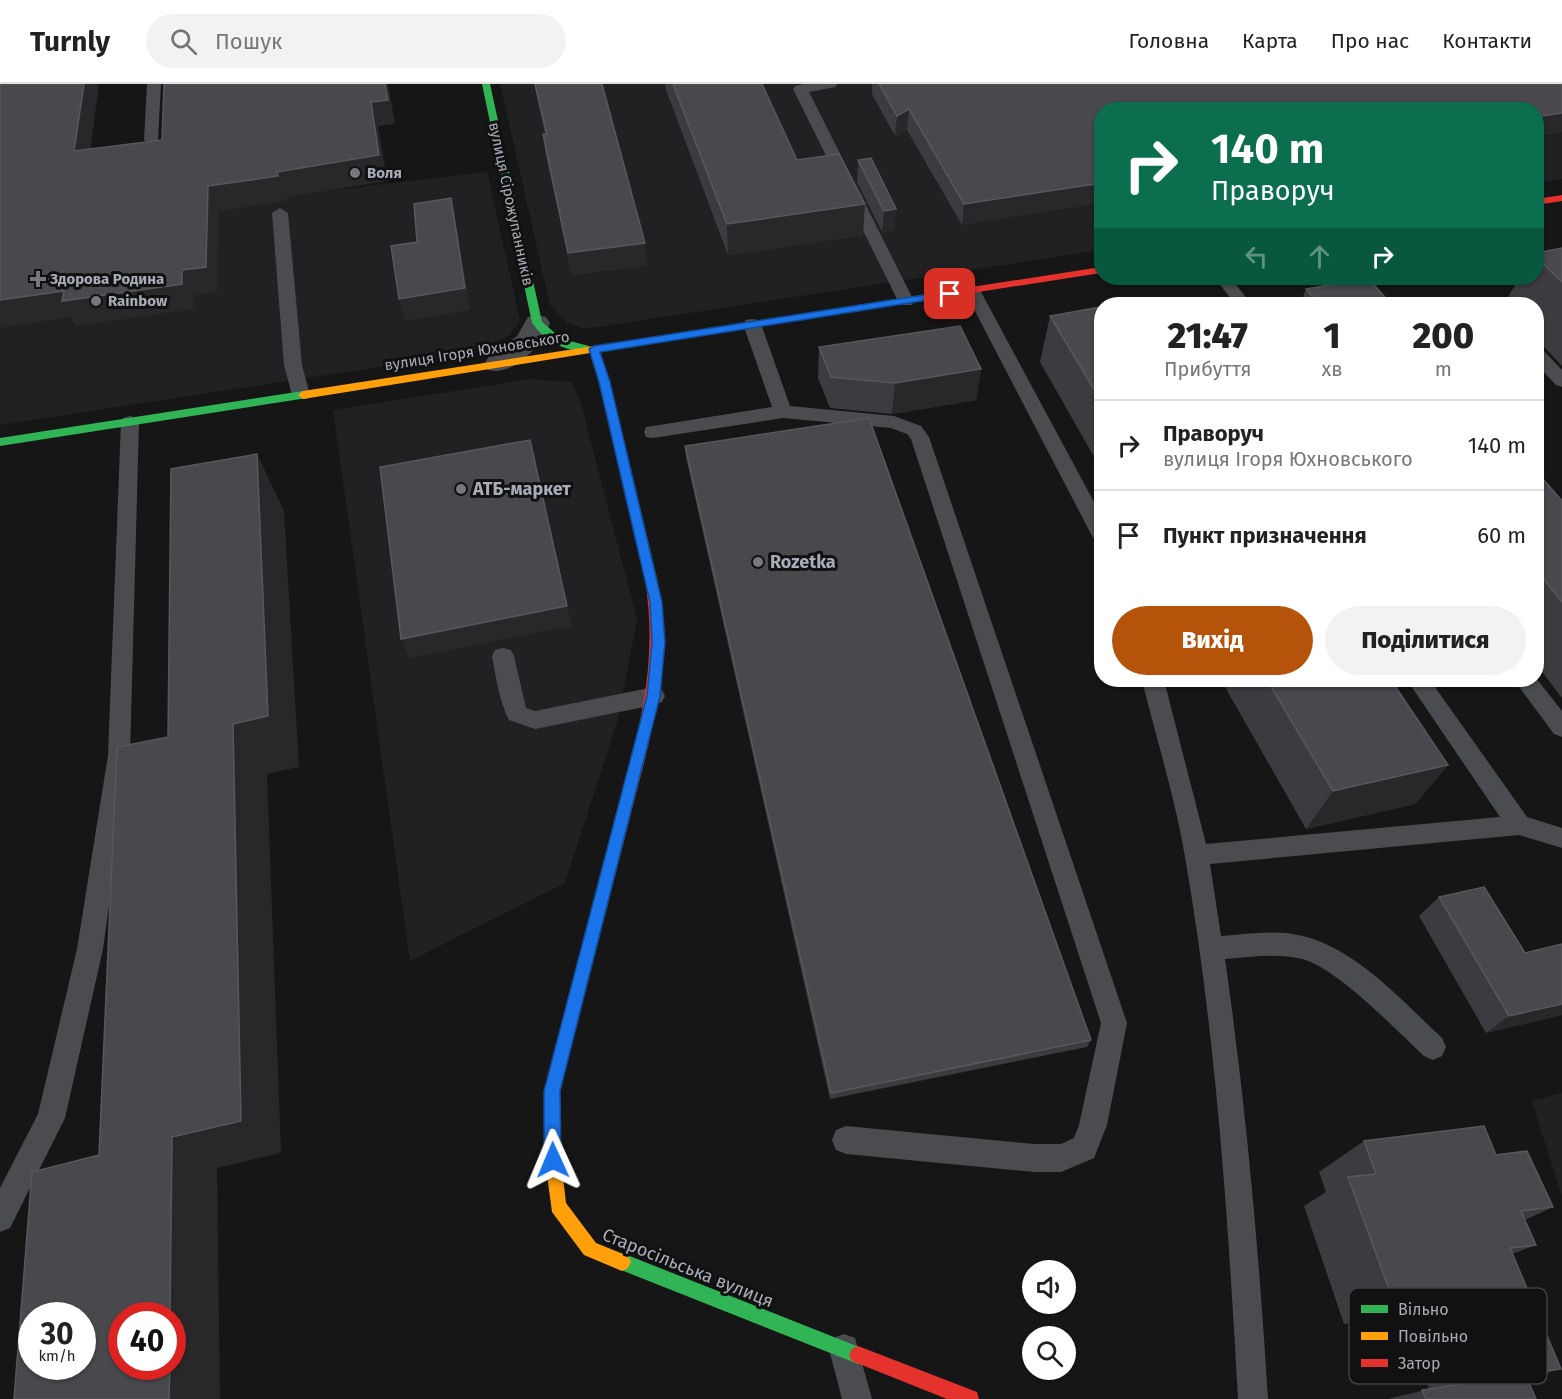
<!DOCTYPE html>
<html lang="uk">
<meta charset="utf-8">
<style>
:root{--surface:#fff;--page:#f2f2f2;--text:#222;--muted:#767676;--line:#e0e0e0;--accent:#b45309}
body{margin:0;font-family:"Fira Sans",sans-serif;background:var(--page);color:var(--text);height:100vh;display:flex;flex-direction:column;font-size:22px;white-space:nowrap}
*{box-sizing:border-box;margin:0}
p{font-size:20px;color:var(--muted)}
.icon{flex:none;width:33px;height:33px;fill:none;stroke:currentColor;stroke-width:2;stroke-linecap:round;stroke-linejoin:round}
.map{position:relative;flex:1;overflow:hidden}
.drawer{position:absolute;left:1094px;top:213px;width:450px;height:390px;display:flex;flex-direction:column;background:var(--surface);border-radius:24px;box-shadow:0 2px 4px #0004}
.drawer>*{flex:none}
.top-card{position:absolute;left:1094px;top:18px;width:450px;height:183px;border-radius:24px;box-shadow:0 2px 4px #0004;background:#0b6e4f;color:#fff;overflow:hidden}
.buttons{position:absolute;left:1022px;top:1176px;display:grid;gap:12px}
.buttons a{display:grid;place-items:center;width:54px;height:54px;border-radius:50%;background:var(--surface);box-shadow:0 2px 4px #0004;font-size:30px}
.speed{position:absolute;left:18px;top:1218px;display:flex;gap:12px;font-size:30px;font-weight:700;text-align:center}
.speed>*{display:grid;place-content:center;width:78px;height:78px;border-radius:50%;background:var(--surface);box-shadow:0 2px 4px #0004;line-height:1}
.speed small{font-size:15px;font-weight:400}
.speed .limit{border:9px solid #d22;background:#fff;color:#111}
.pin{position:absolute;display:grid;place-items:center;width:51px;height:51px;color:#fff;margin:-26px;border-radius:12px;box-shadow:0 3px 9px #0006}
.me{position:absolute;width:66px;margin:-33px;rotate:359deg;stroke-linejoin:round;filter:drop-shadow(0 0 4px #0008)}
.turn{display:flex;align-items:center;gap:21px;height:126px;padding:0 18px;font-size:27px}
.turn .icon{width:78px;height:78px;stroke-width:2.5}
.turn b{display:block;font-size:42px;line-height:51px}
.lanes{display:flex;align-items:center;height:57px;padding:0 18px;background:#0003;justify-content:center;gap:30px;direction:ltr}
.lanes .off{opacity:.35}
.eta{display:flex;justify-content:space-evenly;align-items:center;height:102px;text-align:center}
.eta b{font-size:36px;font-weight:800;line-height:42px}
.primary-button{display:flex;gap:12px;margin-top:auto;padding:12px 18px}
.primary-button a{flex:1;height:69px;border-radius:36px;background:var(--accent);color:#fff;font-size:24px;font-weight:800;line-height:69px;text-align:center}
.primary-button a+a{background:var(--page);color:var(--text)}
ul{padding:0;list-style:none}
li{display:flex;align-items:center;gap:18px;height:90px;padding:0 18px;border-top:2px solid var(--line)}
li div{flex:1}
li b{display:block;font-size:22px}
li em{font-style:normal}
header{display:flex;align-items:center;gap:36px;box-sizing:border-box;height:84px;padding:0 30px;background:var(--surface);border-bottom:2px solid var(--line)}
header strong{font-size:28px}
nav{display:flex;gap:33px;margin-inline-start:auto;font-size:21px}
.search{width:420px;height:54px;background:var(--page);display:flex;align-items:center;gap:15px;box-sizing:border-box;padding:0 21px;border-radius:33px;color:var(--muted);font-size:22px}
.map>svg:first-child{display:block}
</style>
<header>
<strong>Turnly</strong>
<div class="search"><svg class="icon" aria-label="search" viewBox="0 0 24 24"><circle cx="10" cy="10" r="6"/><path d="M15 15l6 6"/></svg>Пошук</div>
<nav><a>Головна</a><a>Карта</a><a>Про нас</a><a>Контакти</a></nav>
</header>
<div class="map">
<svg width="1562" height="1315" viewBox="0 0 1562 1315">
<rect width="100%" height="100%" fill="#161617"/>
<g fill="#212123">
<path d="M500,0H1562V95L1536,99V26H1101V166L585,245L567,239L550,221Z"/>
<path d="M487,88L520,236L510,251L471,269L0,341V110L254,115Z"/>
<path d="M530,295L572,298L581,319L637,536L618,635L565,799L410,877L333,326Z"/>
<path d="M1562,1009V1113L1532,1017Z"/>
</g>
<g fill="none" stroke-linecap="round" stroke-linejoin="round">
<g fill="#4b4c4f" fill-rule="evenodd">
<path d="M147,0H161L158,56L151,60L144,56Z"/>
<path d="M804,0H837L835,3L809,8L914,217L912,221H900L898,217L793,5L795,2Z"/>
<path d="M280,124L288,129L302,281L310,311L307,315H295L292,311L284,281L272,129Z"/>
<path d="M1215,194H1231L1251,220H1235Z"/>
<path d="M972,201L978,202L980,206L1101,431V457L1094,455L1091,450L964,206L966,202Z"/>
<path d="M752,235L758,236L761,240L790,322L894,332L921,342L929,353L1127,939L1107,1041L1094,1074L1061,1088H1035L846,1070L836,1066L832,1056L836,1046L846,1042L1035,1060H1061L1074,1054L1079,1041L1101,939L911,355L907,350L891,344L783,334L653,354L646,353L644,348L646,343L653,342L772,323L743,240L746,236Z"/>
<path d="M1536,263L1542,265L1562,286V303L1556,301L1536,280Z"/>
<path d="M130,332L137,334L139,338L130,671L103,865L65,1034L10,1144L0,1148V1104L38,1030L77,865L108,671L121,338L123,334Z"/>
<path d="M503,564L511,566L514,572L526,624L535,627L654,603L662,606L665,612L662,618L654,621L535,645L509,636C499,616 496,594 492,572L495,566Z"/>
<path d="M1536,594L1562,627V653L1554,650L1514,596Z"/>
<path d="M1142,596H1164L1206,760L1500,733L1407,596H1430L1527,733L1562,744V764L1519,751L1210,780L1221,852C1247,850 1277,845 1303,852C1358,866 1402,917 1442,954L1446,963L1442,972L1433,976L1424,972C1397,947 1336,883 1302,875C1278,869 1250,873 1225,875C1246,1021 1259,1168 1268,1315H1238C1228,1134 1216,951 1185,773C1175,713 1156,654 1142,596Z"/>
<path d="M844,1250L855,1254L872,1315H842L829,1265L833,1254Z"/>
</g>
<path fill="#4b4c4f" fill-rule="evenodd" d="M537,231L546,233L550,239C541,262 514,293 488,286L484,280L488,274L517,252L528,233Z"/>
<g fill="#30b455" fill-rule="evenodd">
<path d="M482,0H490L542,238L562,255L589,262V266C567,270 544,256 532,239Z"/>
<path d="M959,205L963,206V210L672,256L667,253L672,250Z"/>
<path d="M303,307L307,308V314L0,362V354Z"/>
<path d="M622,1169L864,1265L867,1271L864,1277L858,1280L616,1184L613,1178L616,1172Z"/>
</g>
<g fill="#ff9f0a" fill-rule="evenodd">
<path d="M672,250L677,253L676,255L600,268L610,298L657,495L651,500L645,495L600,298L590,269L303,315L298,311L303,307Z"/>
<path d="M623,727L628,729L630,733L560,1007L561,1076L566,1119L596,1159L628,1172L631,1178L628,1184L622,1187L584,1171L552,1128L545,1076L544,1007L616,733L618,729Z"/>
</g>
<g fill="#e5322d" fill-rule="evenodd">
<path d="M1562,111V117L1536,121V115Z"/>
<path d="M1101,183V189L959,211L954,208L959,205Z"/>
<path d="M651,490L657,495C672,584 652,648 630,733L628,737L623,739L618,737L616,733C638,648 659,584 645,495Z"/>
<path d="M858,1262L977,1308L979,1315H947L852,1277L849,1271L852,1265Z"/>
</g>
</g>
<g fill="#3c3c40">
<path d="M534,0H602L647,181L572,191L546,72L543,50H545Z"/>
<path d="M665,0H762L797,76L863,151L728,171L666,6Z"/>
<path d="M872,0H1562V48L1536,52V26H1101L962,141L907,46L895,52L872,10Z"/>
<path d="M858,76L896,125L894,146L882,148L857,98Z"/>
<path d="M1562,164V282L1536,254V220H1504L1519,194H1536V169Z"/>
<path d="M1306,205L1391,220H1300Z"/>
<path d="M1101,223V385L1040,278L1050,232Z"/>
<path d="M819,263L981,285L976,316L892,330L830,324L818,294Z"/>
<path d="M685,362L1091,956L1087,963L830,1015L686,373Z"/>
<path d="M1536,387L1562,417V614L1536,580Z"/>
<path d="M1221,596H1391L1448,681L1415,720L1306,745Z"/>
<path d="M1439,813L1562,931L1486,949L1419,832Z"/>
<path d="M1364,1057L1496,1071L1553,1123L1525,1136L1536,1161L1512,1170L1561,1285L1527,1294L1536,1315H1388L1429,1305L1402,1232L1344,1240L1304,1122L1326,1108L1319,1088Z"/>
</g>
<g fill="#28282a">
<path d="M84,0H99L87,92L74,67Z"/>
<path d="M385,0H388L395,40L378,42L387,97L287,113V117L219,127L217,208L194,211L193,225L76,242L71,233L0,244V216L182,186L208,102L277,88Z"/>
<path d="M909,25L907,46L895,52L897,32Z"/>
<path d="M1562,29V48L1536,52V33Z"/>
<path d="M1101,99V119L962,141L964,120Z"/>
<path d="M451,114L456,136L470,226L405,237L399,215Z"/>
<path d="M865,120L863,151L728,171L727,140Z"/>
<path d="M896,125L894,146L882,148L884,127Z"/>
<path d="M645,159L647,181L572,191L568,169Z"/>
<path d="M981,285L976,316L892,330L895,299Z"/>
<path d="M257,370L284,427L299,683L267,690L281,1069L217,1084L220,1315H169L170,1282H172V1232H170L172,1053L233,640Z"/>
<path d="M567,522L572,542L409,574L401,555Z"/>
<path d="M1448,681L1415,720L1306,745L1333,707Z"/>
<path d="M1562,920V931L1486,949L1509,932Z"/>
</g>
<g fill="#48484d" stroke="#57585d" stroke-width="1.5" fill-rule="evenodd">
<path d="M0,0H84L74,67L162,56L164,0H385L388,16L371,18L379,71L277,88L278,92L208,102L206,183L182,186V200L62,217L64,207L0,216Z"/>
<path d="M535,0H602L645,159L568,169L543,50H547Z"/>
<path d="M673,0H762L797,76L839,70L865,120L727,140Z"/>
<path d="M879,0H1562V29L1536,33V26H1101V99L964,120L909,25L897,32Z"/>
<path d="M871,74L896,125L884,127L858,76Z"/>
<path d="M451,114L465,204L399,215L391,162L417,158L414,120Z"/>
<path d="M1562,164V198L1536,173V169Z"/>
<path d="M1368,194L1391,220H1319L1306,205Z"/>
<path d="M1151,215L1155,220H1118Z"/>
<path d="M1101,223V317L1050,232Z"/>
<path d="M960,242L981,285L895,299L831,293L819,263Z"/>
<path d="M869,334L1091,956L831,1009L685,362Z"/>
<path d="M530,356L567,522L401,555L380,383Z"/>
<path d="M257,370L268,632L233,640L241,1037L172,1053L170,1232H122V1282H170L169,1315H14L32,1088L99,1071L117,663L168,653L171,385ZM32,1232H82V1282H32Z"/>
<path d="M1536,387L1562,417V518L1536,486Z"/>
<path d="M1267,596H1391L1448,681L1333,707Z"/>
<path d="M1484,803L1525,869L1562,860V920L1509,932L1439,813Z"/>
<path d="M1484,1042L1496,1071L1527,1067L1553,1123L1521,1127L1536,1161L1510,1164L1561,1285L1525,1290L1536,1315H1426L1422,1306L1494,1295H1491L1457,1211L1394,1219L1348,1093L1376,1090L1364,1057Z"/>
</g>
<path fill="#1a73e8" stroke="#114b97" stroke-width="1.5" d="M950,207H953V212L600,268L610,298L662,518L665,558L660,612L560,1007L561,1076L559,1082L553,1085L547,1082L544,1076V1007L647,612L652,558L650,518L599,298L589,265L594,262Z"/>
<g fill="#75787f" stroke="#111112" stroke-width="2">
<circle cx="355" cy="89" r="6"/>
<path d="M35 186h6v6h6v6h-6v6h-6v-6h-6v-6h6z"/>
<circle cx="96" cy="217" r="6"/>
<circle cx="461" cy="405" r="6"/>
<circle cx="758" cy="478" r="6"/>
</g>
<g text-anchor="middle" stroke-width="6" stroke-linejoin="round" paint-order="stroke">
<g font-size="15" font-weight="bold" fill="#a8acb7" stroke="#111112" text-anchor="start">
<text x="367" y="94">Воля</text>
<text x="50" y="200">Здорова Родина</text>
<text x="108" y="222">Rainbow</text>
</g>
<g font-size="15" fill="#a8acb7" stroke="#111112">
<text transform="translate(511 120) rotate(78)" y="5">вулиця Сірожупанників</text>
<text transform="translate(477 267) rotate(-9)" y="5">вулиця Ігоря Юхновського</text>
</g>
<g font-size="18" font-weight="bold" fill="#a8acb7" stroke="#111112" text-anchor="start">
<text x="473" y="411">АТБ-маркет</text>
<text x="770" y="484">Rozetka</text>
</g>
<g font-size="18" fill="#a8acb7" stroke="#111112">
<text transform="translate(688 1184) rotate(22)" y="6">Старосільська вулиця</text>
</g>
</g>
<rect x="1349" y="1204" width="198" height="96" rx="9" fill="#111112" stroke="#3e4044" stroke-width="1.5"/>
<rect x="1361" y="1221" width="27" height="8" fill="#30b455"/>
<rect x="1361" y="1248" width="27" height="8" fill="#ff9f0a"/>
<rect x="1361" y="1275" width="27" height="8" fill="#e5322d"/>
<g font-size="16" fill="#a8acb7">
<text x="1398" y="1231">Вільно</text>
<text x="1398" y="1258">Повільно</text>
<text x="1398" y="1285">Затор</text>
</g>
</svg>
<div class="buttons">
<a><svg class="icon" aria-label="sound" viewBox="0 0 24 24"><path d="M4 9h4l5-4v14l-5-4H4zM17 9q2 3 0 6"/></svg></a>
<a><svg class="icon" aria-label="search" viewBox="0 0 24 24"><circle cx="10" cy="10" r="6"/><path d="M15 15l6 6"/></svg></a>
</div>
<div class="speed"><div>30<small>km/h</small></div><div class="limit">40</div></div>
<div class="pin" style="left:950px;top:210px;background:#d93025"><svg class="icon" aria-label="arrive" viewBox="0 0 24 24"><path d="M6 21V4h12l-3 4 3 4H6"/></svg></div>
<svg class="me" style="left:553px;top:1076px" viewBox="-20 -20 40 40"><path d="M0-17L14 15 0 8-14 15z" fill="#1a73e8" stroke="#fff" stroke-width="4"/></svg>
<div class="top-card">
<div class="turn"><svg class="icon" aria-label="right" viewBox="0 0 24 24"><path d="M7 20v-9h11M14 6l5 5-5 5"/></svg><div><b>140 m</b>Праворуч</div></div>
<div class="lanes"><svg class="icon off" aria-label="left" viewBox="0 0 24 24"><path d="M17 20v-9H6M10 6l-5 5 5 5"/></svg><svg class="icon off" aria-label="ahead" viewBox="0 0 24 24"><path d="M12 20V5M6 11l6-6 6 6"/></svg><svg class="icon" aria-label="right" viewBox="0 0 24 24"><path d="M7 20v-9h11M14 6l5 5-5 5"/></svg></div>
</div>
<section class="drawer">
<div class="eta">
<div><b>21:47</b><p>Прибуття</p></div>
<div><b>1</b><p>хв</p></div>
<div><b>200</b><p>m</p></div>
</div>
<ul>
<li><svg class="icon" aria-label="right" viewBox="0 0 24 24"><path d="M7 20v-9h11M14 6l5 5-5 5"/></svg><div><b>Праворуч</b><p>вулиця Ігоря Юхновського</p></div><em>140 m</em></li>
<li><svg class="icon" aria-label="arrive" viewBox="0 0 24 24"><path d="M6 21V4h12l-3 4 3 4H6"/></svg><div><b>Пункт призначення</b></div><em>60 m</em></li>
</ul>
<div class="primary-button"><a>Вихід</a><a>Поділитися</a></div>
</section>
</div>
